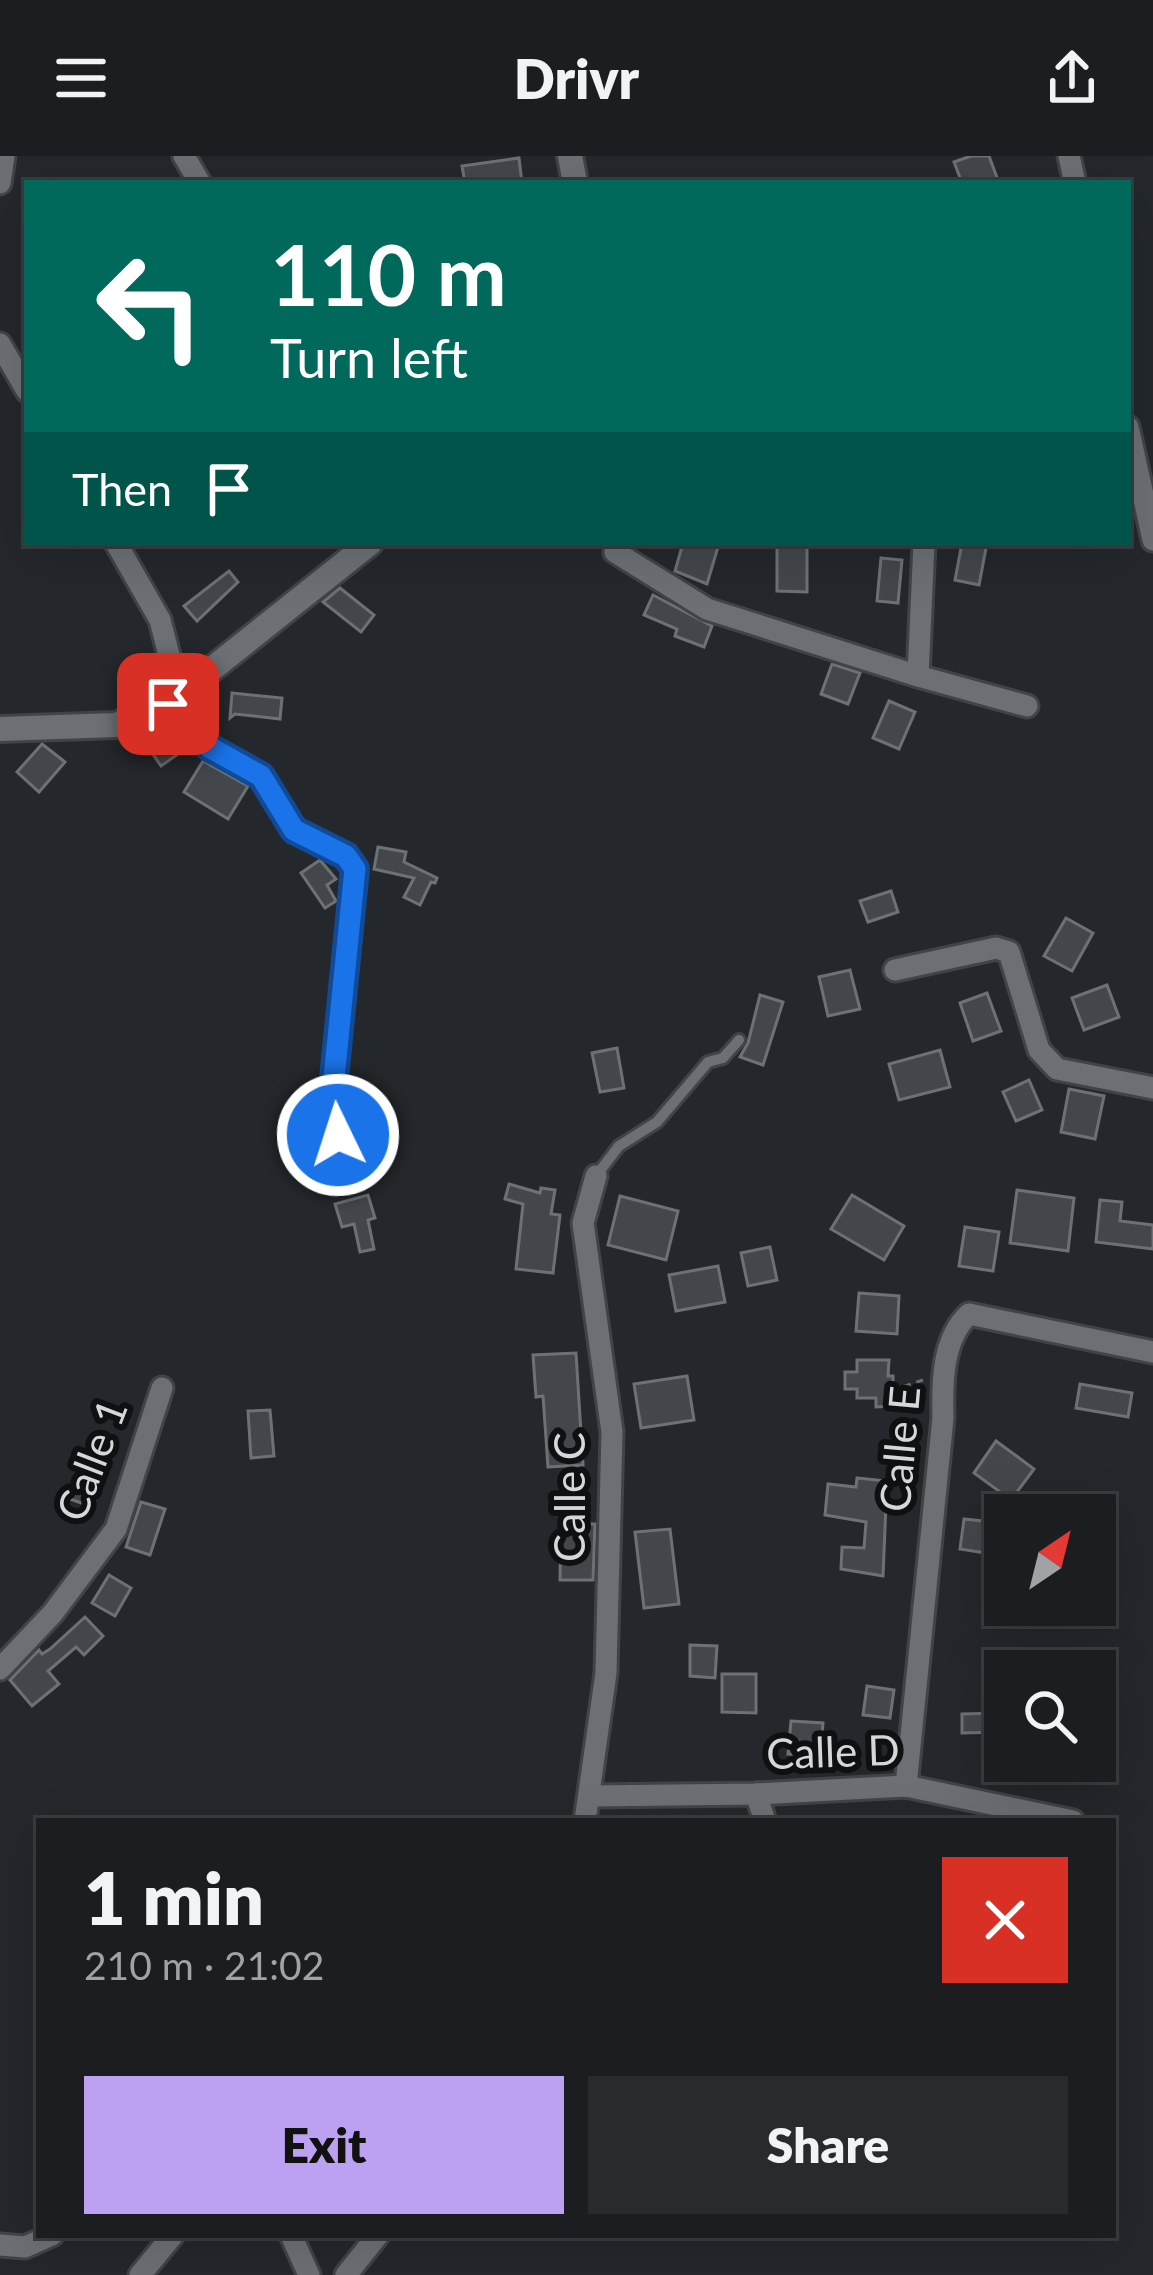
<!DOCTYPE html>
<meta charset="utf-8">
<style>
:root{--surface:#1b1d20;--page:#282a2d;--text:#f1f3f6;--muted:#a0a2a5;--line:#393b3e;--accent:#bca0f2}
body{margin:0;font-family:Lato,sans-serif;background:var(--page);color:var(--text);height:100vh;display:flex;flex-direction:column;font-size:45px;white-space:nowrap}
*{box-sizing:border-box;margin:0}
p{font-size:39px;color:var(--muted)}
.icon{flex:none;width:66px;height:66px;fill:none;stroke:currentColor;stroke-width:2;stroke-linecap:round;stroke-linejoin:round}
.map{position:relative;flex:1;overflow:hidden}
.details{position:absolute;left:36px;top:1662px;width:1080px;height:420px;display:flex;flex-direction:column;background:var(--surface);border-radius:0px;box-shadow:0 12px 48px #0002,0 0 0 3px var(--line)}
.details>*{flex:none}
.guide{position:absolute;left:24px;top:24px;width:1107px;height:366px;border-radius:0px;box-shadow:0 12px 48px #0002,0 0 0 3px var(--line);background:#00695c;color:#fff;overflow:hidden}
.needle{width:78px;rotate:35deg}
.buttons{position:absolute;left:984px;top:1338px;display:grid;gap:24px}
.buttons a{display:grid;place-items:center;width:132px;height:132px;border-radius:0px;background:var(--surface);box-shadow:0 12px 48px #0002,0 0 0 3px var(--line);font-size:60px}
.pin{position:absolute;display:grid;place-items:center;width:102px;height:102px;color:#fff;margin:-51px;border-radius:24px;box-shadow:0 6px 18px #0006}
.me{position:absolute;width:132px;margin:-66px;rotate:356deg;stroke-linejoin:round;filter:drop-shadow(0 0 9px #0008)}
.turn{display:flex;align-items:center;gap:42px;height:252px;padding:0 48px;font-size:54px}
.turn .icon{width:156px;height:156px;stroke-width:2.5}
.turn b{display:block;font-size:84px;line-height:102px}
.then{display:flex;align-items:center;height:114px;padding:0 48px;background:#0003;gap:24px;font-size:45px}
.round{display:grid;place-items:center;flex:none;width:126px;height:126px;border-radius:0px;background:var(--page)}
.headline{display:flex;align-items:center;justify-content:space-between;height:204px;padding:0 48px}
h1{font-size:72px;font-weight:800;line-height:90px}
.action{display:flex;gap:24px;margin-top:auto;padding:24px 48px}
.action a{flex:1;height:138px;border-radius:0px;background:var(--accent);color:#111;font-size:48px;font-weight:800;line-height:138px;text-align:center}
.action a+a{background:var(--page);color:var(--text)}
header{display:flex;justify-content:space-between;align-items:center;height:156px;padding:0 48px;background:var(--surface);font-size:54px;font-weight:800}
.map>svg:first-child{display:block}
</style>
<header><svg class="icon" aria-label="menu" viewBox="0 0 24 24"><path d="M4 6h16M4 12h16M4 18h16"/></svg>Drivr<svg class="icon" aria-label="share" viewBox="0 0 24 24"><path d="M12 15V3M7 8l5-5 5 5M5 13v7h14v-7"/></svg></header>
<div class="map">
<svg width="1153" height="2119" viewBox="0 0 1153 2119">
<rect width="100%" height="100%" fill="#24272b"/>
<g fill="#43464a" stroke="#6d7175" stroke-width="3">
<path d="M971,0H989L999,27H962L954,6Z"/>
<path d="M519,2L522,27H465L462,10Z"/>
<path d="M683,387L718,391L707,428L675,415Z"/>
<path d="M777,387H807V436L777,435Z"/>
<path d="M962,387H987L979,429L955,424Z"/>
<path d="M881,402L902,404L898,447L877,445Z"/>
<path d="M229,415L238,426L197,465L184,450Z"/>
<path d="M340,432L374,459L361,476L323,446Z"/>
<path d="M653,439L712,470L704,491L675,480L677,473L644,459Z"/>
<path d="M832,508L860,517L848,548L821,538Z"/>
<path d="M232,537L282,542L280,563L235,558L230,562Z"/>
<path d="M889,545L915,556L899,593L873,582Z"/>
<path d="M165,567L188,591L161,610L139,578Z"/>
<path d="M42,588L65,606L39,636L17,616Z"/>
<path d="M203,605L248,630L228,663L184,636Z"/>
<path d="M378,691L406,696L404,706L437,722L435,727L431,726L420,749L404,741L414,722L374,713Z"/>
<path d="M320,704L336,723L327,729L336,745L325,752L301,717Z"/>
<path d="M891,735L898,756L868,766L860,745Z"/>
<path d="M1066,762L1093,777L1072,815L1044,800Z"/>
<path d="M850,814L860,853L828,860L819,821Z"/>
<path d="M1107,829L1119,861L1084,874L1072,842Z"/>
<path d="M987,837L1001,875L973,885L960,847Z"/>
<path d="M760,839L783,846L763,909L740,901L748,887Z"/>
<path d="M617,892L624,932L600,936L592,897Z"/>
<path d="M940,894L950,931L899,944L889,908Z"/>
<path d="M1029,924L1042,954L1016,965L1003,936Z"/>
<path d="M1069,933L1104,940L1095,983L1061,976Z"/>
<path d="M349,950L372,953L366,1009L358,1007L356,972L352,971Z"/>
<path d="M509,1028L540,1037L541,1032L555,1034L551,1058L560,1059L553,1117L516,1113L523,1048L505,1043Z"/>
<path d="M1017,1034L1074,1042L1068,1095L1010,1087Z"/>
<path d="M368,1039L375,1062L368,1064L374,1093L360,1096L354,1068L342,1071L335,1048Z"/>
<path d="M852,1039L904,1070L884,1104L831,1073Z"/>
<path d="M620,1040L678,1055L666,1104L608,1089Z"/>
<path d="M1100,1044L1122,1046L1120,1065L1153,1069V1093L1096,1086Z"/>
<path d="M965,1071L999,1076L993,1115L959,1110Z"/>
<path d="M770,1091L777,1124L748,1130L741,1097Z"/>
<path d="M718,1110L725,1146L676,1155L669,1119Z"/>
<path d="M859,1137L899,1140L897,1178L856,1175Z"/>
<path d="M576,1197L583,1309L548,1311L543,1240L536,1241L533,1199Z"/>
<path d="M857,1204H889L888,1220H893V1250L876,1251V1242H857V1233H845V1216H857Z"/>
<path d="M687,1220L694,1264L641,1272L634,1228Z"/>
<path d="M1080,1228L1132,1237L1128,1261L1076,1252Z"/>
<path d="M270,1254L274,1300L251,1302L248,1255Z"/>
<path d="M996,1285L1034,1313L1011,1344L974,1317Z"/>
<path d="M83,1304L106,1312L93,1351L70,1343Z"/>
<path d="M857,1322L887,1325L883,1420L841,1413L842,1391L864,1392L866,1366L825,1359L828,1328L856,1331Z"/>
<path d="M141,1346L165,1353L150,1399L126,1391Z"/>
<path d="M964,1363L1003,1367L998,1399L960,1393Z"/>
<path d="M561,1368H595L593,1424H560Z"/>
<path d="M670,1373L679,1448L644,1452L635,1376Z"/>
<path d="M109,1419L131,1432L115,1460L92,1447Z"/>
<path d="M85,1461L103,1480L84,1499L76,1491L48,1515L59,1528L32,1550L10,1524L39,1494L42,1498L50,1493Z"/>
<path d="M690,1489L717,1490L715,1522L690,1520Z"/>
<path d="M722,1518H756V1557L722,1556Z"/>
<path d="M867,1530L894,1534L890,1562L863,1559Z"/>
<path d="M1005,1557V1576L962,1577V1558Z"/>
<path d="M791,1565L823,1567L820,1600L788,1598Z"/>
</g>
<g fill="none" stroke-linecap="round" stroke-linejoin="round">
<defs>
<path id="service" d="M596,1020L619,990L657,966L708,906L723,902L739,884"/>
<g id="minor">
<path d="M184,0L200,27"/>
<path d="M1069,0L1075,27"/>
<path d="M0,27L4,0"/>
<path d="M0,188L27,235"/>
<path d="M1128,271L1153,384"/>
<path d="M116,387L160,464L180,542"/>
<path d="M616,387L615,396L707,453L918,520L1027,550"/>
<path d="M918,520L924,387"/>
<path d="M168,548L209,591L261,620L294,674L346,700L355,713L332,942L345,1017"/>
<path d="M895,814L996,792L1009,796L1039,894L1057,913L1153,932"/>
<path d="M0,1513L53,1457L116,1373L162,1232"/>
<path d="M906,1630L943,1262C942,1227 942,1183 969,1158L1153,1196"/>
<path d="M756,1638L765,1665"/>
<path d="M591,1640L756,1638L906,1630L1073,1665"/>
<path d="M585,1665L606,1517L612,1276L583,1067L596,1020"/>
<path d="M291,2079L309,2119"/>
<path d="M0,2089L25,2091L52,2079"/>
<path d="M140,2119L173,2079"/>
<path d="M346,2119L378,2079"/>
</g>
<g id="tertiary">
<path d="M570,0L575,27"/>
<path d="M0,573L116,569L168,548L370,387"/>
</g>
</defs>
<use href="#service" stroke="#414447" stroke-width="16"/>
<use href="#minor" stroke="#414447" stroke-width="27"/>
<use href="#tertiary" stroke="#414447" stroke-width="30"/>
<path stroke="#696c70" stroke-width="3" stroke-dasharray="9 6" stroke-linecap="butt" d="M902,1231L923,1224"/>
<use href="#service" stroke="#6c7074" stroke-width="10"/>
<use href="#minor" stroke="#6c7074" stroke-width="21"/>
<use href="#tertiary" stroke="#6c7074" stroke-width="24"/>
</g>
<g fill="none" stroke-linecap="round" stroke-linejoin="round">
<defs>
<path id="route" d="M168,548L209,591L261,620L294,674L346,700L355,713L332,942L338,979"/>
</defs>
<use href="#route" stroke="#114b97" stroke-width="30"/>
<use href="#route" stroke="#1a73e8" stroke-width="21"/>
</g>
<g text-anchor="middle" stroke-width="12" stroke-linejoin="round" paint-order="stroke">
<g font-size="42" fill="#d5d7da" stroke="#0f1012">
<text transform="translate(900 1293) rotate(-85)" y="15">Calle E</text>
<text transform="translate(92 1304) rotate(-69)" y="15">Calle 1</text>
<text transform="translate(570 1341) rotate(-90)" y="15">Calle C</text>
<text transform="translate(833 1596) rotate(-2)" y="15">Calle D</text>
</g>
</g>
</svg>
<div class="buttons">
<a><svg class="needle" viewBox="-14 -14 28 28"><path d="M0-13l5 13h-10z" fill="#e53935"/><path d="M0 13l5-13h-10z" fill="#a0a2a5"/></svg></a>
<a><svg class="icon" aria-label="search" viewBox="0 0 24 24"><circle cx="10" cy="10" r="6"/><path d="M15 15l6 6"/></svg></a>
</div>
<div class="pin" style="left:168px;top:548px;background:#d93025"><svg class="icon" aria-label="arrive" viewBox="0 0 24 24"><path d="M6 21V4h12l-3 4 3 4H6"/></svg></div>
<svg class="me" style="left:338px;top:979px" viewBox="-20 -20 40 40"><circle r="17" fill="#1a73e8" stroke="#fff" stroke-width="3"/><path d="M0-11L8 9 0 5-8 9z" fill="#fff"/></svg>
<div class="guide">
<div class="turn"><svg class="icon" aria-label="left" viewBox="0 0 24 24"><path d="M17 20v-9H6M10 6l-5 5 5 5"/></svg><div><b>110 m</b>Turn left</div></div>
<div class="then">Then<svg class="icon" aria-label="arrive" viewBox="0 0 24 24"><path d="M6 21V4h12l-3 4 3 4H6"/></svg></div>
</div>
<section class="details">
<div class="headline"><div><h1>1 min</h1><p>210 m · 21:02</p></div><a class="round" style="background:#d93025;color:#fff"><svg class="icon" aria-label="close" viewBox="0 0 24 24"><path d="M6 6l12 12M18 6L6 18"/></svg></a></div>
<div class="action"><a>Exit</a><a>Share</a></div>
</section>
</div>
